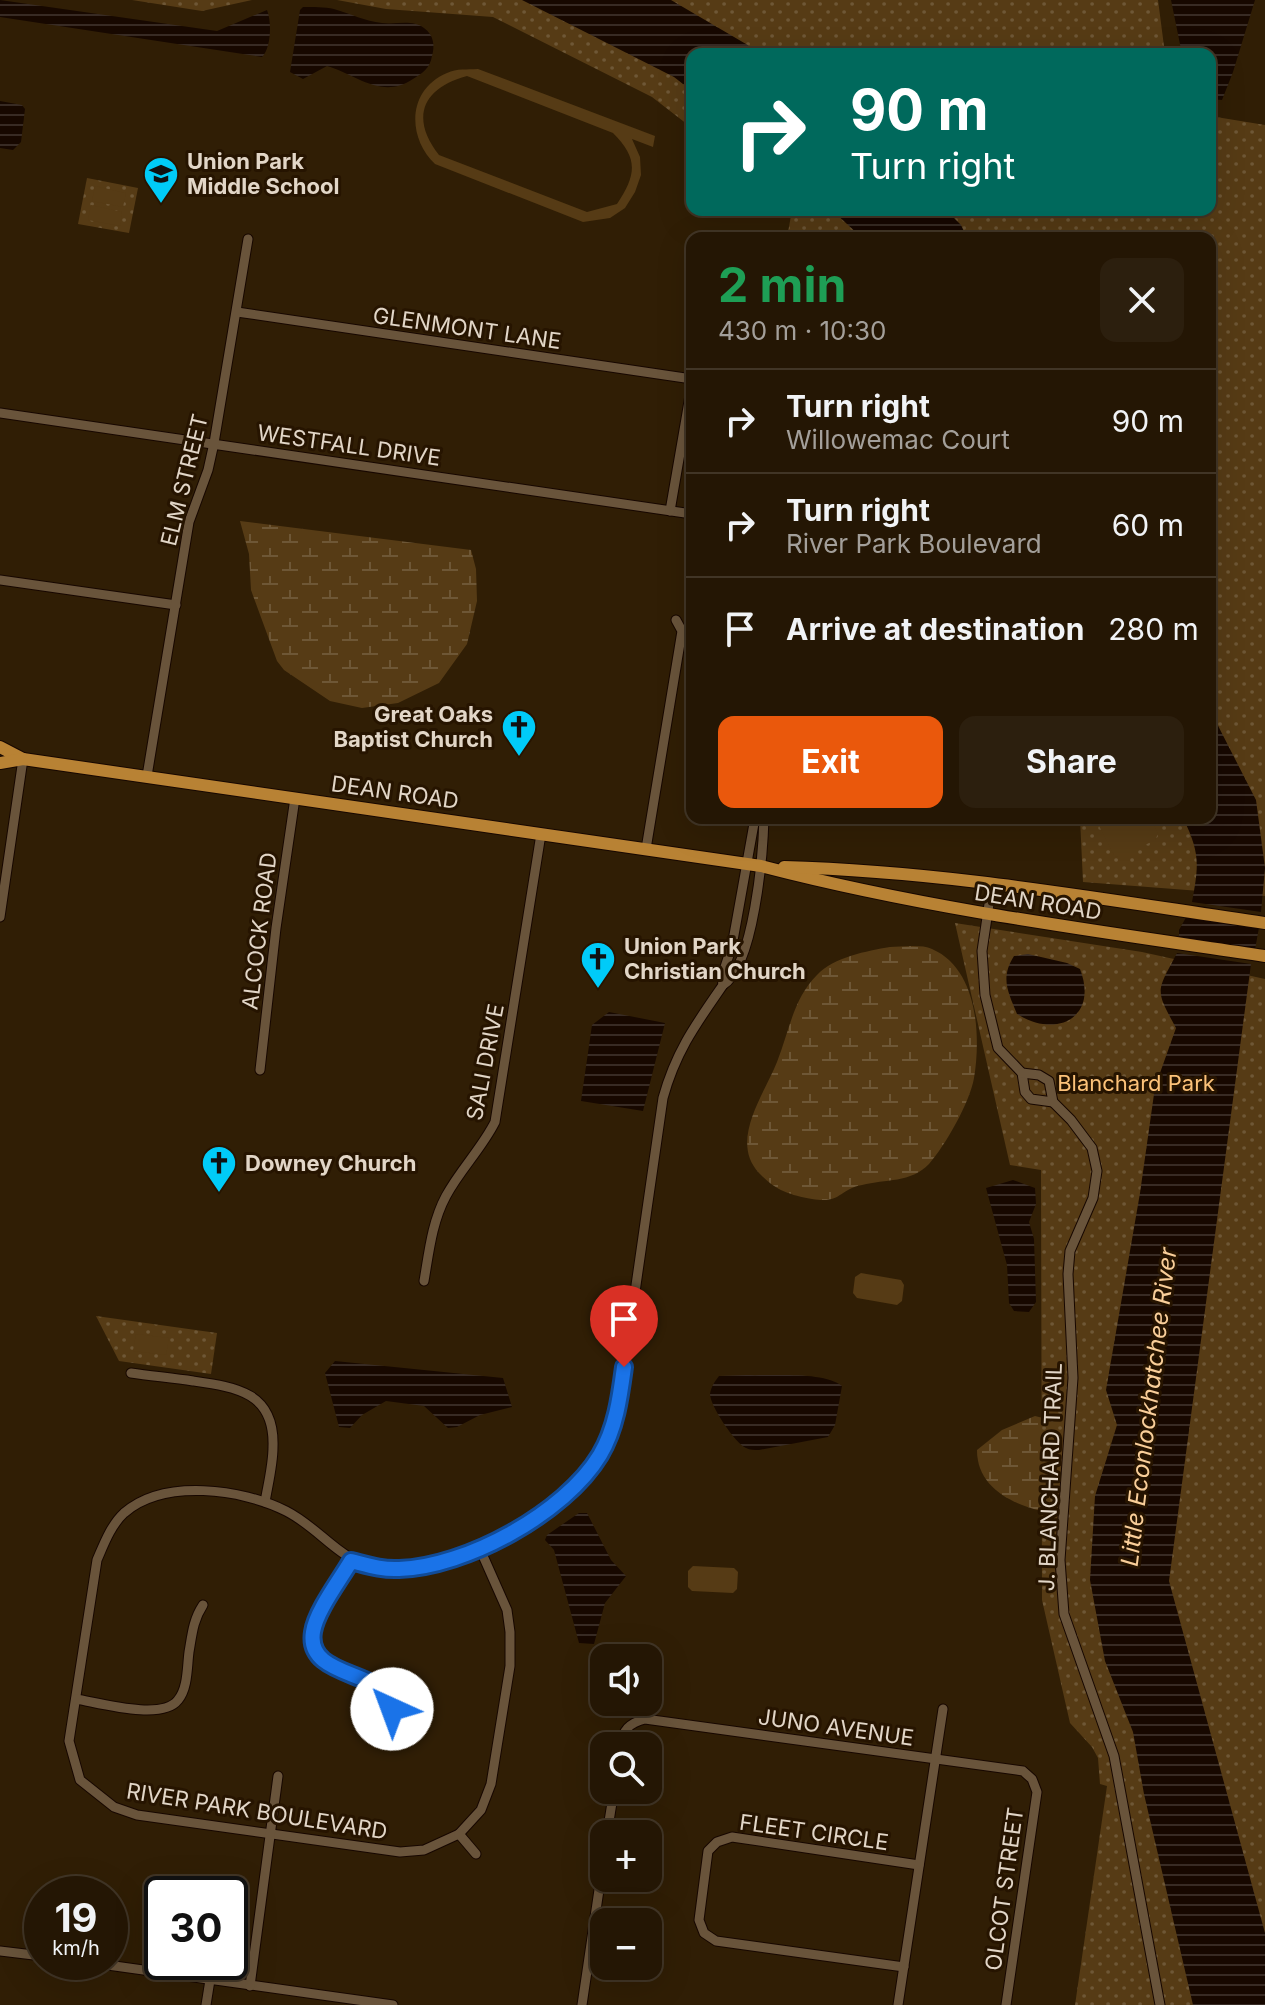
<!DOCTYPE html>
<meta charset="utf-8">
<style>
:root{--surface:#241604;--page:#2c1f0e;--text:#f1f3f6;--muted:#a39f9a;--line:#413526;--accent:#ea580c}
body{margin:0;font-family:Inter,sans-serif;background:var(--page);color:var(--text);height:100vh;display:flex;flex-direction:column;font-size:30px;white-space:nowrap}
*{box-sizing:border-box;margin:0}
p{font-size:26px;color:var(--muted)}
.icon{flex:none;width:44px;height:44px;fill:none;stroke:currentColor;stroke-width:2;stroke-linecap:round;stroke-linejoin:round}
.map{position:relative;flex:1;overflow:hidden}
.details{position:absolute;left:686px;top:232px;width:530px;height:592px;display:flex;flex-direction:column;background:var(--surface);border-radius:16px;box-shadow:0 8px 32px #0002,0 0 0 2px var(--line)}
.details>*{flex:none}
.hud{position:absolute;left:686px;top:48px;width:530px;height:168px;border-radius:16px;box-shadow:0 8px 32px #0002,0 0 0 2px var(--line);background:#00695c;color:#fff;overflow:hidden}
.controls{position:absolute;left:590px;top:1644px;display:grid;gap:16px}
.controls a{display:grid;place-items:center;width:72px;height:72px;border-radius:16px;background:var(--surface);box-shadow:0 8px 32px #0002,0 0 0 2px var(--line);font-size:40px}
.speed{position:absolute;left:24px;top:1876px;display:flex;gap:16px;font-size:40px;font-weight:700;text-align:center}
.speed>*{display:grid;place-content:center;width:104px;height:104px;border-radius:50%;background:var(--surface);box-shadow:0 8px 32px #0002,0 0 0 2px var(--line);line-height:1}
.speed small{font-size:20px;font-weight:400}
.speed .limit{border:4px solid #111;border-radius:12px;background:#fff;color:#111}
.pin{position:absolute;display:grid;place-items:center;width:68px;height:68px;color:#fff;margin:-82px -34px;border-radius:50% 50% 50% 0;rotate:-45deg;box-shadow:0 0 8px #0007}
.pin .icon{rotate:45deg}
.me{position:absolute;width:88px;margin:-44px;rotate:317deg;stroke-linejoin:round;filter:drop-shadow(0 0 6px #0008)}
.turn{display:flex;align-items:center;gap:28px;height:168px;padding:0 32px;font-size:36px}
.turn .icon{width:104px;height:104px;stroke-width:2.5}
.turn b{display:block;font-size:56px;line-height:68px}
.round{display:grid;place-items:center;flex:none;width:84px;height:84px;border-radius:16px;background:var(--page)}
.overview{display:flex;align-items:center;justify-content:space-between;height:136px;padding:0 32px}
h1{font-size:48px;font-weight:700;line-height:60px;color:#1e9e55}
.action{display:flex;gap:16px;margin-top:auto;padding:16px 32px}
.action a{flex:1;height:92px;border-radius:16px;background:var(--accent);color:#fff;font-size:32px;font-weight:700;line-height:92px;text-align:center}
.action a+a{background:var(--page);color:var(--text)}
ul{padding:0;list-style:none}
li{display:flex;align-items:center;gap:24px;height:104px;padding:0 32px;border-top:2px solid var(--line)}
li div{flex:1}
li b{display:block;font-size:30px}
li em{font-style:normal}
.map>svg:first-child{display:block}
</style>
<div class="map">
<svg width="1265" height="2005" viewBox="0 0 1265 2005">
<defs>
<pattern id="wetland-marsh" width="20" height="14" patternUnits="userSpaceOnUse" patternTransform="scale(2)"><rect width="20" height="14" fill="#563b15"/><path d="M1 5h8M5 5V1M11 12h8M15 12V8" fill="none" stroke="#6e5736"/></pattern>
<pattern id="park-dots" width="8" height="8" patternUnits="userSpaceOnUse" patternTransform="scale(2)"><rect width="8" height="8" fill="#563b15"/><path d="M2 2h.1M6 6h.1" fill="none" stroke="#6e5736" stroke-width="1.8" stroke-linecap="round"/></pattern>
<pattern id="water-rules" width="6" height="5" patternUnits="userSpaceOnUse" patternTransform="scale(2)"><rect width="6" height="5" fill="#170800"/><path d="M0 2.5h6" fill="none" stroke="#382b24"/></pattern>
</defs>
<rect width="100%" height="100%" fill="#301e05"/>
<g fill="url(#wetland-marsh)">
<path d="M240,521L471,550L476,569L477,601L467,644L439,683L398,703L362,708L330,701L284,670L277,661L251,590L249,554Z"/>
<path d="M890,947C901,947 921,944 932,949C978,969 981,1036 974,1078C970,1102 945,1146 929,1164C911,1183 885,1179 862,1185C837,1190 842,1204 812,1199C789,1195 775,1190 759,1173C729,1141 764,1095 777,1062C789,1032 793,999 817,975C834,957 867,951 890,947Z"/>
<path d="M1035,1416L1047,1419L1045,1508L1041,1511C1009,1503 977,1486 977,1450L1002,1430Z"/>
</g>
<g fill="url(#park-dots)">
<path d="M132,0H252L202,11Z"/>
<path d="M337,0H1158L1165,54H692V128L652,97L493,17L386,9Z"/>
<path d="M1210,116L1265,125V896L1083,882L1080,818H1210V238H787L792,210H1210Z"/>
<path d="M87,178L138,188L129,233L78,224Z"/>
<path d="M955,923L1142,952L1265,979V2005H1075L1107,1786L1100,1784L1098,1758L1092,1747L1070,1723L1042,1600L1041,1170L1010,1165Z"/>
<path d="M96,1316L217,1333L211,1374L119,1361Z"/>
</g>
<g fill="#563b15" fill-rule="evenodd">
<path d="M478,69L655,136L653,147L632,139L640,157L641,175L635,192L625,208L610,218L583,222L435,164C407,137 407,90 447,73C457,68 467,70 478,69ZM467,76L613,133C638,158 637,174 617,204L587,212L439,155C410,118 422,88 467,76Z"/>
<path d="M95,186L126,193L123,207L92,201Z"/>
<path d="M91,205L122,212L120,226L88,220Z"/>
<path d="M1095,818H1151L1158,834L1155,840L1119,858L1114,855Z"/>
<path d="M861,1273L901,1280L904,1285L902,1301L897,1305L857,1298L853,1293L855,1277Z"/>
<path d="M136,1334L169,1338L166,1355L133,1351Z"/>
<path d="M693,1566L734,1568L738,1572L737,1589L733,1593L692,1591L688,1587V1571Z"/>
</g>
<g fill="url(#water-rules)">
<path d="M0,0L217,31L267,10C272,22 271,48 262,57L0,17Z"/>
<path d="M522,0H671L763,54H692V91L674,77Z"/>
<path d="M1171,0H1255L1233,72L1222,100L1210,99V54H1182Z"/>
<path d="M303,7C313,7 325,7 334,9C351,14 365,21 382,23C396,25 412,19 424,28C434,35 435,46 432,56C430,68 423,73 413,79C382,100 357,75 327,66L303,79L290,72L300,10Z"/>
<path d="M0,101L22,105L25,109L21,142L13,150L0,148Z"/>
<path d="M832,210H946L961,225L967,238H862Z"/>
<path d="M1210,710L1256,800L1265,868L1261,912L1192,902C1199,865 1200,852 1183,818H1210Z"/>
<path d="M1189,912L1260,922L1254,955L1179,944V930Z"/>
<path d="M1177,953L1251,964L1169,1581L1265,1933V2005H1193L1144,1794L1133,1732L1105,1661L1090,1580L1095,1496L1117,1425L1106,1390L1140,1193L1155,1087L1176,1028C1155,989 1156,993 1177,953Z"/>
<path d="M1028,954L1067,963L1080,969C1099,1018 1056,1039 1017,1014C1008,992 1000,978 1014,956Z"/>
<path d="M609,1012L665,1023L643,1111L581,1101L592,1025Z"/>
<path d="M1013,1180L1035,1188L1036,1204L1029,1222L1034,1239L1036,1302L1029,1312L1014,1311L1009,1303L1007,1265L986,1188Z"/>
<path d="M335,1361L503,1378L512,1407L480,1415L457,1427L448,1428L424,1406L386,1401L362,1415L350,1428L339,1427L325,1373Z"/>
<path d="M746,1375C771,1376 824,1371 842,1386L835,1425L828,1437L759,1450C754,1450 750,1450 746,1448C735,1443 710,1406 710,1394C711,1387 715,1381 719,1376Z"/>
<path d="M579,1513H587L611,1560L626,1576L605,1603L594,1644L579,1643L554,1550L545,1540L547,1535Z"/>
</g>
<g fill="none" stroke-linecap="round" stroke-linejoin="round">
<defs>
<g id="minor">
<path d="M237,312L692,379"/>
<path d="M0,413L692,514"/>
<path d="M670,511L692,384"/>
<path d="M0,580L176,605"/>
<path d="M147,776L189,522L208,470L214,443L248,239"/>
<path d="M646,849L682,631L676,620"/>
<path d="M992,884L982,951L985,995L998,1048L1022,1073L1025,1092L1031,1099L1053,1102"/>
<path d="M0,917L23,759"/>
<path d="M723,985L722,976L732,946L755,818"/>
<path d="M260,1070L276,928L295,798"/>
<path d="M1022,1073L1039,1075L1049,1081L1053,1102L1071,1120L1092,1148L1097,1171L1093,1198L1070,1251L1068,1274L1073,1378L1060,1560L1064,1614L1114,1756L1160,2005"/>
<path d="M424,1281C429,1252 432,1222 446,1196C460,1170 482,1148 495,1122L541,834"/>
<path d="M131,1373C152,1376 173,1378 193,1381C236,1387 275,1392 273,1447C273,1465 268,1484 265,1502"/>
<path d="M480,1549L507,1610L510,1632V1666L491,1784L481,1810L459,1834L424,1850L400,1852L137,1815L114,1807L80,1780L69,1741L97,1560C104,1544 111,1525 124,1513C164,1478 242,1489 286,1511C320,1528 339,1561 377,1568C438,1580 543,1523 583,1478C604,1455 613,1426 620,1396L663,1098C676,1051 696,1024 723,985C754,966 763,854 764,818"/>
<path d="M351,1561C339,1582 318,1607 313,1631C304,1673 369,1671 387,1695C395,1705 390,1719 388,1730"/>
<path d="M76,1699C100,1703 162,1721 178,1700C188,1688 187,1667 189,1652C192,1635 193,1620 203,1605"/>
<path d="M620,1746C623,1730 629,1723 645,1719L1023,1771L1032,1779L1037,1792L1006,2005"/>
<path d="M459,1834L476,1854"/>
<path d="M607,1834L614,1790"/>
<path d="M0,1951L42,1956"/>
<path d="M86,1962L393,2005"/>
<path d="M904,1967L716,1941L704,1933L699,1920L708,1851L717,1842L732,1837L919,1865"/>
<path d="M250,1986L278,1776"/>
<path d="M206,2005L210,1980"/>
<path d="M582,2005L604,1856"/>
<path d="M898,2005L943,1709"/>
</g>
<g id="major">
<path d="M0,747L23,759"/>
<path d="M0,763L23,759L761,866C926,909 1096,931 1265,956"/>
<path d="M784,867C945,871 1106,900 1265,923"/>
</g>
</defs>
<use href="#minor" stroke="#170700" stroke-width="11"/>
<use href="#major" stroke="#170700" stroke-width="14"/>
<use href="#minor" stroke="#69543b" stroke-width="9"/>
<use href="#major" stroke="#b88234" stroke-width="12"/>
</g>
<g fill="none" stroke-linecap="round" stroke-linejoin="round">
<defs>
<path id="route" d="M392,1709C391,1705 391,1700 388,1697C373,1671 306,1675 313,1632C316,1611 340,1580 351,1561C367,1565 382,1570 399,1569C466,1567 565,1513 600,1455C616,1428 620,1397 624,1367"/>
</defs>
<use href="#route" stroke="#114b97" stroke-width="20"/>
<use href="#route" stroke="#1a73e8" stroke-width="14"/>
</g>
<defs>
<symbol id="school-pin" viewBox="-11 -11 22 30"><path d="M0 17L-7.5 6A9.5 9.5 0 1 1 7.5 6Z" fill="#00cbf8" stroke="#261400"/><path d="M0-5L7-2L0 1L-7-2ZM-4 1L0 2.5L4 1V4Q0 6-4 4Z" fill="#111"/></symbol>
<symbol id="church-pin" viewBox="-11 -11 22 30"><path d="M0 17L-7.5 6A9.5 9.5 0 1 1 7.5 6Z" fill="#00cbf8" stroke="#261400"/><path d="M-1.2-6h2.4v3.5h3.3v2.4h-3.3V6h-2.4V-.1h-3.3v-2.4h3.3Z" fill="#111"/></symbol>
</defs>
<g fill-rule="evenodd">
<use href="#school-pin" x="141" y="154" width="40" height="54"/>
<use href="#church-pin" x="499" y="707" width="40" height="54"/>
<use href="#church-pin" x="578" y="939" width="40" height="54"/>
<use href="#church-pin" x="199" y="1143" width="40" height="54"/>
</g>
<g text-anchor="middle" stroke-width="6" stroke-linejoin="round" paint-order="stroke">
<g font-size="22" font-weight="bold" fill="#e2d6c7" stroke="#261400" text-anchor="start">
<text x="187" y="169">Union Park<tspan x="187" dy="25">Middle School</tspan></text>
<text x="493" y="722" text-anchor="end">Great Oaks<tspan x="493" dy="25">Baptist Church</tspan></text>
<text x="624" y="954">Union Park<tspan x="624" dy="25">Christian Church</tspan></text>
<text x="245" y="1171">Downey Church</text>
</g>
<g font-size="22" fill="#e2d6c7" stroke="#261400">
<text transform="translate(467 328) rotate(8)" y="8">GLENMONT LANE</text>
<text transform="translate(349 445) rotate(8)" y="8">WESTFALL DRIVE</text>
<text transform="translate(184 480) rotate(-76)" y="8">ELM STREET</text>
<text transform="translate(395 792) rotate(8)" y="8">DEAN ROAD</text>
<text transform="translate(1038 902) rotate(9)" y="8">DEAN ROAD</text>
<text transform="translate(259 931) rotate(-83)" y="8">ALCOCK ROAD</text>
<text transform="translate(485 1062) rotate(-79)" y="8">SALI DRIVE</text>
<text transform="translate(1050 1477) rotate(-88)" y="8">J. BLANCHARD TRAIL</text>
<text transform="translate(836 1727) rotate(8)" y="8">JUNO AVENUE</text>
<text transform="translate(257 1811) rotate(9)" y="8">RIVER PARK BOULEVARD</text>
<text transform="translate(814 1832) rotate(8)" y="8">FLEET CIRCLE</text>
<text transform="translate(1004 1889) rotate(-82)" y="8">OLCOT STREET</text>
</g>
<g font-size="22" fill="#fcc279" stroke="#261400">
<text x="1136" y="1091">Blanchard Park</text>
</g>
<g font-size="24" font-style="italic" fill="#f9ce99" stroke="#261400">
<text transform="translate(1149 1407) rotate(-83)" y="8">Little Econlockhatchee River</text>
</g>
</g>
</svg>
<div class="controls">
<a><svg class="icon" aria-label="sound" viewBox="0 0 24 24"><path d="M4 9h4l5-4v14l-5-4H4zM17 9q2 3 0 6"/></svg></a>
<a><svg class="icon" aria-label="search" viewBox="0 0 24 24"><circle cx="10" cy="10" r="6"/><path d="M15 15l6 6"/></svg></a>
<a>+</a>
<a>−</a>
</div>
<div class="speed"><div>19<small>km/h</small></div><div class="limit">30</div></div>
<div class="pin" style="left:624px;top:1367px;background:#d93025"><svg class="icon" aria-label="arrive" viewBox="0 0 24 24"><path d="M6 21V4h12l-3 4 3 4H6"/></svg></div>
<svg class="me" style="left:392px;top:1709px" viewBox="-20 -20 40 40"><circle r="19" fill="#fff"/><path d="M0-13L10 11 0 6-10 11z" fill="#1a73e8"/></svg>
<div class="hud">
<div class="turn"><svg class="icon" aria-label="right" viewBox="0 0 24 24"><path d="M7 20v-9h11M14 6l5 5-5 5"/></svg><div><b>90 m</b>Turn right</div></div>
</div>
<section class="details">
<div class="overview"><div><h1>2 min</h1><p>430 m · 10:30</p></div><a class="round"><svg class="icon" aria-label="close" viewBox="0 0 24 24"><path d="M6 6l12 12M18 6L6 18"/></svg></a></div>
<ul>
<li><svg class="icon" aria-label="right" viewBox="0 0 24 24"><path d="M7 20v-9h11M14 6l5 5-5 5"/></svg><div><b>Turn right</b><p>Willowemac Court</p></div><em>90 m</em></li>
<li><svg class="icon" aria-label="right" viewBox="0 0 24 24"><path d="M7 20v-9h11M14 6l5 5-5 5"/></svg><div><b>Turn right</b><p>River Park Boulevard</p></div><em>60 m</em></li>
<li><svg class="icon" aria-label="arrive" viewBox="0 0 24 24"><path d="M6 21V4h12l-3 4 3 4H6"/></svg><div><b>Arrive at destination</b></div><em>280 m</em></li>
</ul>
<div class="action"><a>Exit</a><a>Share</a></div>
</section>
</div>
